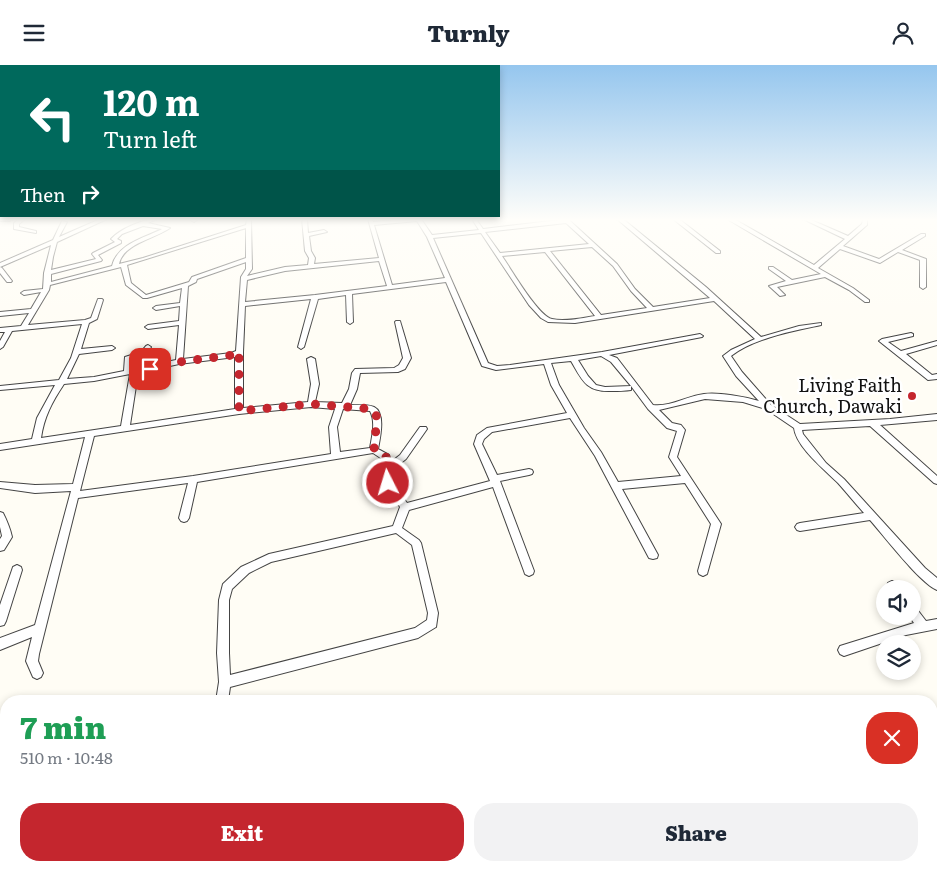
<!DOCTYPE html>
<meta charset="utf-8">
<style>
:root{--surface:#fff;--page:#f2f2f3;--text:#1f2937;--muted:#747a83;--accent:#c4262e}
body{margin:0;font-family:Literata,serif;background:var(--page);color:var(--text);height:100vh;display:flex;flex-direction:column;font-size:19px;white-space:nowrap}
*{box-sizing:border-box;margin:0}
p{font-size:16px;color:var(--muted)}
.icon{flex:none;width:28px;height:28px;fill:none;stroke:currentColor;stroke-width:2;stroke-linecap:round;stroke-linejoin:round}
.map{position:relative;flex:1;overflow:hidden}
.side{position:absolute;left:0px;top:630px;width:938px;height:176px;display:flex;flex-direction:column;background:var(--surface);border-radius:20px 20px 0 0;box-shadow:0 2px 8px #0003}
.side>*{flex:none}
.hud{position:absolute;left:0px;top:0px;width:500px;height:152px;box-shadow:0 2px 8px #0003;background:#00695c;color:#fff;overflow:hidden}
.controls{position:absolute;left:876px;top:515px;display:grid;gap:10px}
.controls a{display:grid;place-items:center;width:45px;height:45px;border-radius:50%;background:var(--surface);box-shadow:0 2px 8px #0003;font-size:25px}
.pin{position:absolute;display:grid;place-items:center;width:42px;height:42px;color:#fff;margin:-21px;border-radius:10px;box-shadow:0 2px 8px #0006}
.me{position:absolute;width:55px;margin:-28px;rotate:355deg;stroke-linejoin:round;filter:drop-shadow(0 0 4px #0008)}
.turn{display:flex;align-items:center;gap:18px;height:105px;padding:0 20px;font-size:22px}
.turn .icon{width:65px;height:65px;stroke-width:2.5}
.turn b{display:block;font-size:35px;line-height:42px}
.then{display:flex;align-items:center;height:48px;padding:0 20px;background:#0003;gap:10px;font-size:19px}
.round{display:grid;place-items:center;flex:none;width:52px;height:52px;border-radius:20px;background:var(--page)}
.summary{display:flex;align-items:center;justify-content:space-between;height:85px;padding:0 20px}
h1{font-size:30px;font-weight:800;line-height:38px;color:#1e9e55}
.button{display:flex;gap:10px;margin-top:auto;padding:10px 20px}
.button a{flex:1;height:58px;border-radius:20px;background:var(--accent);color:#fff;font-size:20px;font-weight:800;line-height:58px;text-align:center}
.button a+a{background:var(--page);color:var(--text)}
header{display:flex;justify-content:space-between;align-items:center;height:65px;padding:0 20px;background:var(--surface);font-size:22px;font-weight:800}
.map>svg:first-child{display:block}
</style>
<header><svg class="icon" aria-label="menu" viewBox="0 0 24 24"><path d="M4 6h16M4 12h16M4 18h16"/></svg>Turnly<svg class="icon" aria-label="person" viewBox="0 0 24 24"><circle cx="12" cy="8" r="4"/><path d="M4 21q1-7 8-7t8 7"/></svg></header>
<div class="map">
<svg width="937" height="806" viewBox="0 0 937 806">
<rect width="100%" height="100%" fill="#fffdf5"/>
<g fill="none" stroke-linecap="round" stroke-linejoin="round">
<defs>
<g id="minor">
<path d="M0,154H13L10,156H0Z"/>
<path d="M19,154H25L19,159V162L36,166V168L14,164V158Z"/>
<path d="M100,154H107L57,177L53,192L51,205L96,194L92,189L93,188L115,177L111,174C120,164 143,154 157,154L148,158L170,163C154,174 123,179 119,199L143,193L246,160L247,154H251L252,204L247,211L285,202L308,200L309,193L305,186L302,154H307L308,168L324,165L327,167L309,171L311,186L315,193L314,199L379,193L368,154H372L373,157L403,154H421L432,170L479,165L472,154H476L483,164L568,154L617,199L635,224L653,242L710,233L617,154H623L706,222L761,272L799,261L821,258V260C793,266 754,273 731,291L742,307L771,340L800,359L890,354L937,349V355L880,360L937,411V419L934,418L870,361L802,365L803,369L826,398L844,414L925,503L937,513V525C920,518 884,471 870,455L800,466L797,465L795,462L797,459L800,458L864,448C855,438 847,428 838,418C825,405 796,382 794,363L766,344L743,337L705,334L659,345L672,358L681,360L685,365L677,392L721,459L707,509L703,511L699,509L698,506L711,459L685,418L622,424L658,490L657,493L653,494L649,493L595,391L570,353L492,367L484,374L482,379L497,410L529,404L532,405L533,407L532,409L529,410L500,416L534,506L533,509L529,511L525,509L524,506L493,422L409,445L402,463L419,475L421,478L438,548L436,562L418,573L230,622L228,636H216L219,617L217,588L219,535L223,519L241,502L269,489L393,461L400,442L384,418L382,394L373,388L197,417L189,453L187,456L184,457L181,456L179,453L188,418L78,433L39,589L38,596L43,608L41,612L37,614L33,612L26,596L32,572L0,585V573L35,560L71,426L35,428L0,423V417L35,420L73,419L85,372L0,385V379L32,374L37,353L55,320L0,325V321L59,315L71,293L82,259L12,266L3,282L0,284V276L5,267H0V263L21,261L29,248L0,251V247L31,244L41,227L24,230L21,228L24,226L43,224L44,208L51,180L0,202V198L53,175L62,156L67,157L59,172ZM417,156L427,172L445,213L392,220L374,160ZM566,158L589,179L500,188L485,167ZM143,161L162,164C144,173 117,179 112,201L51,217V209L101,196L102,195L98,190L121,178V176L117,174L122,169ZM246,163V193L192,212L189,217L146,230L131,218L127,200ZM481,168L529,240L541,253L548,257L575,258L714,236L755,274L731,285L723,291L736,311L759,336C745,332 719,327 704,329C687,331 671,342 653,340L617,293L609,290L702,272L703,271L700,269L602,287L510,300L497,301L488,298L433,173ZM592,182L613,201L631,226L647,243L601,250L550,186ZM545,187L595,251C582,253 566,257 552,254C538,251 511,204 502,191ZM379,196L387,221L315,230L245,237L247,215L285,206ZM246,197V204L241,212L236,286L231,288L183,294L188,221L196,217L197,214ZM121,202L126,220L143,233H147L182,223L180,238L156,241L153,243L156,245L180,241L179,256L148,260L145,262L148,264L179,260L176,295L131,304V295L145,291L151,282L148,280L146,281L141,287L125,292L124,306L94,312L67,314L79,289L112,285L115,283L112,281L81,284L89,258L97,254L103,235L102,234H98L91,253L85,255L28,260L49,225L50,220ZM446,217L482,301L496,305L544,299L551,320L567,348L487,363L477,370L474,379L490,416L407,438L392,417L391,406L406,394L427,364L426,362H420L400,390L391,397L389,390L378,384C380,373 386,348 374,342C367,339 357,340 350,340L357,324L360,308L398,307L405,304L411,293L400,256H396L395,257L403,293L399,300L394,303L355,304L352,308L349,324L342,338L315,337L319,319L315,294L311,292L307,294L311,319L308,337L243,343V287L245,241L311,234L298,282L301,284L304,282L318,234L346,230L347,257L350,259L353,257L352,229ZM601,291L611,297L631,321L605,322L596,320L588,311L578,295ZM235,292V344L130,360L138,308L179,299ZM571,296C582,315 586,327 611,326C618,326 624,326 631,325V321L648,344L667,363L677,366L669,392L681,411L618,417L601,387L584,363L559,320L551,298ZM130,309L121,361L41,373C44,352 52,337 64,319L94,316ZM311,342L335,344L329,362L331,389L193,411L80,426L94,371L239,349ZM343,344L370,346C376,357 372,371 370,383L340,387L337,362ZM396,468L412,480L428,548L427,555L415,563L230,610L229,588V535L232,524L249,508L271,497Z"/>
<path d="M189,154H196L197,155L194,157Z"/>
<path d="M673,154H679L720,186V188H716Z"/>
<path d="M727,154H734L814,200L845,174L803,154H809L848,171L862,159L863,154H867V160L843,181L879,194L921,169H925V171L902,185L926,194V222L923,224L920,222V195L898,187L880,198L840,184L818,203L853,223L869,235V237H865L849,225L825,212L777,222L785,230L780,231L769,221L786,216L769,204V202H773L792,215L821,209Z"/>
<path d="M0,202L2,203L12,216L11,217H7L0,208Z"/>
<path d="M911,268L913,269V271L888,277L901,286L937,276V280L906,289L932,310L937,309V314L928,315L879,276L882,274Z"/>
<path d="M0,447L3,448C7,456 10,463 12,472L4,485L0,486V474L2,471L0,462Z"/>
<path d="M17,500L21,502L22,505L6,556L4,560L0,561V540L12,505L13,502Z"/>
<path d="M892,516L896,518L899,524H888L887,521L888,518Z"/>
<path d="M912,542L916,543L926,556L937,554V564L906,570L844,591L840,589L838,585L840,581L914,558L909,551H912Z"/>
<path d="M937,693V727L931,723V695Z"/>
<path d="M6,785V799L0,800V786Z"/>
<path d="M88,800H104L106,806H90Z"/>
<path d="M139,800H154L152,806H137Z"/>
<path d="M559,800H588L586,805L584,806H555L557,801Z"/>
</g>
</defs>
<use href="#minor" stroke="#444" stroke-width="2"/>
<use href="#minor" fill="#fff" fill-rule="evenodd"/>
</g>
<linearGradient id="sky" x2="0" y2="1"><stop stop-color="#95c6ee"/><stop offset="0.58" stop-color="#fffefa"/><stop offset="1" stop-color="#fffefa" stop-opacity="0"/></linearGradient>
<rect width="937" height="267" fill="url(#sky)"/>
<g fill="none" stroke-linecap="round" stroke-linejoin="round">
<path stroke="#c4262e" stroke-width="9" stroke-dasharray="0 16.2" d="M150,304L179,297L233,290L239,287V346L311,339L372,344L377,352L374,385L386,392L388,418"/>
</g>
<circle fill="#c4262e" stroke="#fff" stroke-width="2" cx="912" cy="331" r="5"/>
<g text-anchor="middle" stroke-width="5" stroke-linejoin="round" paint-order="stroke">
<g font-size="18" fill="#111" stroke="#fff" text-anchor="end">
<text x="902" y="327">Living Faith<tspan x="902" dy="21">Church, Dawaki</tspan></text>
</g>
</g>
</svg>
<div class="controls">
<a><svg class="icon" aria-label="sound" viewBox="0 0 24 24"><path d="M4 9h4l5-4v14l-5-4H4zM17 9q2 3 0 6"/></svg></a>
<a><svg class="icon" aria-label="layers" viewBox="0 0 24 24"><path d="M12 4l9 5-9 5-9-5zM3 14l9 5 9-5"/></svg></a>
</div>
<div class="pin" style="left:150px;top:304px;background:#d93025"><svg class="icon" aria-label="arrive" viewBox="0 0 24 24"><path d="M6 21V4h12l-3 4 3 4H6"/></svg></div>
<svg class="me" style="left:388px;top:418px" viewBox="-20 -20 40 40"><circle r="17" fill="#c4262e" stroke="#fff" stroke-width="3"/><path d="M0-11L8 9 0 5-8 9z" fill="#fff"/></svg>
<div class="hud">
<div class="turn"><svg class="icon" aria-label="left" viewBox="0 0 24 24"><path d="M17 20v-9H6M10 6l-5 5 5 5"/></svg><div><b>120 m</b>Turn left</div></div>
<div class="then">Then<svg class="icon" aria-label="right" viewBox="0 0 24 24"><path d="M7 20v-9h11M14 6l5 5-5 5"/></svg></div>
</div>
<section class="side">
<div class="summary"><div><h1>7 min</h1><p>510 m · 10:48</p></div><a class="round" style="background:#d93025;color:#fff"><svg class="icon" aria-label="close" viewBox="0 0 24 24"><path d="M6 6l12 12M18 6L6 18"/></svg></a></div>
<div class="button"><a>Exit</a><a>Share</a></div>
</section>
</div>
